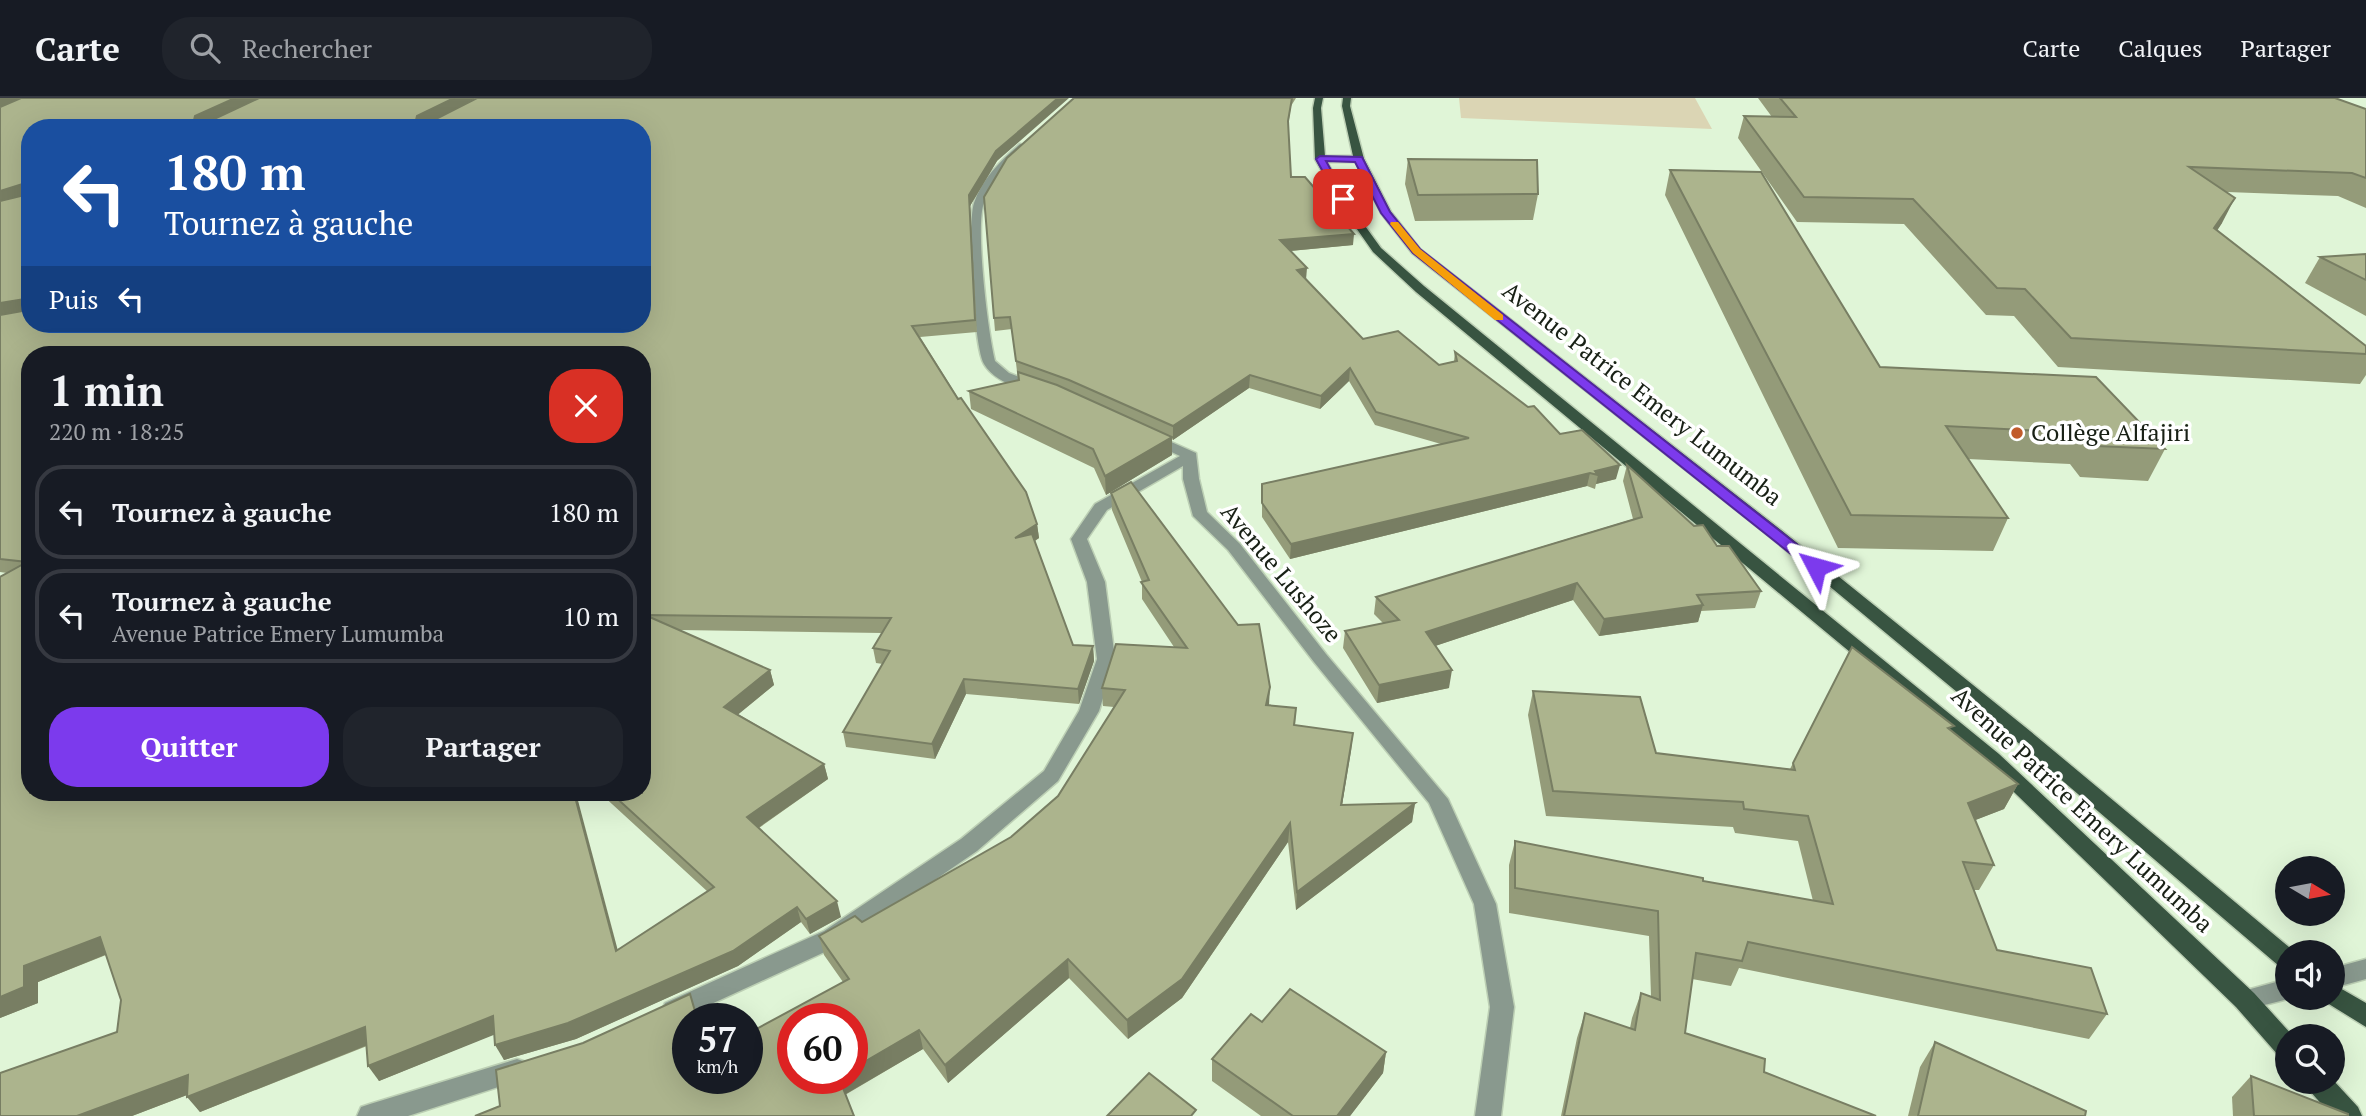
<!DOCTYPE html>
<html lang="fr">
<meta charset="utf-8">
<style>
:root{--surface:#171b24;--page:#20242c;--text:#f1f3f6;--muted:#9ea1a6;--line:#363941;--accent:#7c3aed}
body{margin:0;font-family:"PT Serif",serif;background:var(--page);color:var(--text);height:100vh;display:flex;flex-direction:column;font-size:26px;white-space:nowrap}
*{box-sizing:border-box;margin:0}
p{font-size:23px;color:var(--muted)}
.icon{flex:none;width:38px;height:38px;fill:none;stroke:currentColor;stroke-width:2;stroke-linecap:round;stroke-linejoin:round}
.map{position:relative;flex:1;overflow:hidden}
.panel{position:absolute;left:21px;top:248px;width:630px;height:455px;display:flex;flex-direction:column;background:var(--surface);border-radius:28px;box-shadow:0 7px 28px #0002}
.panel>*{flex:none}
.hud{position:absolute;left:21px;top:21px;width:630px;height:214px;border-radius:28px;box-shadow:0 7px 28px #0002;background:#1a4fa0;color:#fff;overflow:hidden}
.needle{width:46px;rotate:100deg}
.fabs{position:absolute;left:2275px;top:758px;display:grid;gap:14px}
.fabs a{display:grid;place-items:center;width:70px;height:70px;border-radius:50%;background:var(--surface);box-shadow:0 7px 28px #0002;font-size:35px}
.speed{position:absolute;left:672px;top:905px;display:flex;gap:14px;font-size:35px;font-weight:700;text-align:center}
.speed>*{display:grid;place-content:center;width:91px;height:91px;border-radius:50%;background:var(--surface);box-shadow:0 7px 28px #0002;line-height:1}
.speed small{font-size:18px;font-weight:400}
.speed .limit{border:10px solid #d22;background:#fff;color:#111}
.pin{position:absolute;display:grid;place-items:center;width:60px;height:60px;color:#fff;margin:-30px;border-radius:14px;box-shadow:0 4px 10px #0006}
.me{position:absolute;width:77px;margin:-38px;rotate:309deg;stroke-linejoin:round;filter:drop-shadow(0 0 5px #0008)}
.turn{display:flex;align-items:center;gap:24px;height:147px;padding:0 28px;font-size:32px}
.turn .icon{width:91px;height:91px;stroke-width:2.5}
.turn b{display:block;font-size:49px;line-height:60px}
.then{display:flex;align-items:center;height:66px;padding:0 28px;background:#0003;gap:14px;font-size:26px}
.round{display:grid;place-items:center;flex:none;width:74px;height:74px;border-radius:28px;background:var(--page)}
.overview{display:flex;align-items:center;justify-content:space-between;height:119px;padding:0 28px}
h1{font-size:42px;font-weight:700;line-height:52px}
.primary-button{display:flex;gap:14px;margin-top:auto;padding:14px 28px}
.primary-button a{flex:1;height:80px;border-radius:28px;background:var(--accent);color:#fff;font-size:28px;font-weight:700;line-height:80px;text-align:center}
.primary-button a+a{background:var(--page);color:var(--text)}
ul{padding:0;list-style:none}
li{display:flex;align-items:center;gap:21px;height:94px;margin:0 14px 10px;padding:0 14px;border:4px solid var(--line);border-radius:28px}
li div{flex:1}
li b{display:block;font-size:26px}
li em{font-style:normal}
header{display:flex;align-items:center;gap:42px;box-sizing:border-box;height:98px;padding:0 35px;background:var(--surface);border-bottom:2px solid var(--line)}
header strong{font-size:33px}
nav{display:flex;gap:38px;margin-inline-start:auto;font-size:24px}
.search{width:490px;height:63px;background:var(--page);display:flex;align-items:center;gap:18px;box-sizing:border-box;padding:0 24px;border-radius:28px;color:var(--muted);font-size:26px}
.map>svg:first-child{display:block}
</style>
<header>
<strong>Carte</strong>
<div class="search"><svg class="icon" aria-label="search" viewBox="0 0 24 24"><circle cx="10" cy="10" r="6"/><path d="M15 15l6 6"/></svg>Rechercher</div>
<nav><a>Carte</a><a>Calques</a><a>Partager</a></nav>
</header>
<div class="map">
<svg width="2366" height="1018" viewBox="0 0 2366 1018">
<rect width="100%" height="100%" fill="#e0f5d7"/>
<path fill="#dbd5b4" d="M1459,0H1695L1712,31L1461,20Z"/>
<g fill="none" stroke-linecap="round" stroke-linejoin="round">
<defs>
<g id="minor">
<path d="M1020,46L1028,48C1011,66 990,82 983,108C976,136 988,234 995,263L1009,275L1040,287L1042,290L1035,294C1017,290 994,283 984,266C974,250 967,125 974,105C982,81 1001,62 1020,46Z"/>
<path d="M1151,335L1196,355L1199,381L1207,414L1240,446L1326,556L1448,701L1496,806L1514,909L1501,1018H1475L1490,909L1474,806L1429,705L1314,564L1228,452L1193,418L1183,381V368L1107,412L1087,441L1105,484L1115,561L1099,613L1058,683L977,753L840,847L683,919L674,923L665,919L662,912L665,905L824,833L961,741L1044,673L1079,613L1097,561L1087,484L1071,441L1095,406L1180,358L1146,342L1144,339Z"/>
<path d="M2366,861V881L2333,890V870Z"/>
<path d="M2287,881V900H2292L2245,912L2236,909L2233,902L2236,895Z"/>
<path d="M517,961L526,964L530,972L526,980L517,983L408,1018H357L361,1009L370,1006Z"/>
</g>
<g id="major">
<path d="M1315,0H1323L1321,10L1325,58H1353L1342,8L1343,0H1351L1350,8L1364,61L1391,114L1420,151L1781,432L2030,633L2295,854H2287V871L2279,868L2016,643L1769,438L1412,155L1381,115L1356,64H1327L1355,114L1381,150L1424,188L1999,656L2254,895L2293,938H2287V960L2278,957L2236,909L1985,666L1416,194L1373,154L1345,114L1315,61L1313,10Z"/>
<path d="M2333,886L2366,905V929L2324,903L2323,900H2333Z"/>
<path d="M2333,982L2358,1009L2362,1018H2332L2309,992L2305,984Z"/>
</g>
</defs>
<use href="#minor" stroke="#bccfb4" stroke-width="3"/>
<use href="#major" stroke="#bccfb4" stroke-width="3"/>
<use href="#minor" fill="#89998e" fill-rule="evenodd"/>
<use href="#major" fill="#385441" fill-rule="evenodd"/>
</g>
<g fill="#949b79" fill-rule="evenodd">
<path d="M0,0L997,63L970,108L977,234L920,239L1037,426L1039,440L1035,443L1073,547L1093,548L1094,563L1079,606L966,596L935,661L846,649L843,634L883,566L876,565L873,550L882,535L679,532L770,572L774,587L738,616L824,666L828,681L759,730L841,819L810,836L801,824L738,868L576,941L504,962L494,936L379,983L367,948L200,1014L187,997L132,1018L117,934L121,902L106,857L38,884V905L0,920V479L7,475L0,474ZM30,257H642V695H600L708,794L618,852L30,695Z"/>
<path d="M1074,0H1296L1291,8L1288,28L1291,79L1353,147L1290,153L1306,182L1363,241L1439,267L1454,263L1455,254L1616,381L1596,386L1595,391L1587,388L1290,461L1262,419V386L1441,346L1375,327L1349,283L1320,311L1249,290L1173,342L1172,341V357L1106,397L1094,370L971,311L969,293L1018,282L1012,231L995,233L984,99Z"/>
<path d="M1758,0H2335L2366,11V110L2338,98L2227,94L2222,125L2217,132L2366,248V277L2360,286L2058,269L2014,218L1986,217L1904,126L1797,124L1738,40L1744,18L1772,19Z"/>
<path d="M1408,61L1538,96L1533,122L1415,123L1405,86Z"/>
<path d="M1670,72L1880,269L2165,351L2148,383L2080,379L2070,366L1968,361L2008,420L1993,453L1838,450L1665,97Z"/>
<path d="M2366,156V218L2305,185L2320,159Z"/>
<path d="M1627,367L1717,448L1761,493L1755,510L1701,513L1698,524L1599,538L1573,502L1435,548L1449,590L1377,605L1343,550L1345,533L1383,525L1374,516L1376,499L1633,421L1623,383Z"/>
<path d="M1111,395L1269,607L1296,610L1295,627L1353,635L1342,707L1415,705L1412,724L1296,812L1288,744L1182,900L1128,941L1069,880L948,985L923,951L845,997L500,1008L698,915L688,980L843,884L824,857L819,838L862,824L1011,739L1058,698L1114,609L1103,608L1102,590L1174,549L1142,501V484L1112,412Z"/>
<path d="M1533,593L1656,655L1790,671L1793,665L1951,633L2018,686L2004,711L1975,722L1994,767L1979,792H1973L1997,852L2107,916L2089,941L1739,870L1731,888L1692,881L1685,935L1764,974L1876,1018H1561L1577,940L1585,915L1630,930L1632,920L1641,895L1651,898L1649,838L1509,815V767L1515,743L1703,783L1813,803L1798,743L1735,735L1733,729L1546,718L1528,617Z"/>
<path d="M1262,924L1386,954L1383,975L1350,1018H1261L1212,983V961Z"/>
<path d="M1935,944L2085,1018H1908L1920,969Z"/>
<path d="M2251,978L2348,1018H2233L2232,999Z"/>
</g>
<g fill="#787e63">
<path d="M0,0H27L0,10Z"/>
<path d="M235,0H260L199,30L194,22L195,18Z"/>
<path d="M454,0H476L420,30L416,22L417,18Z"/>
<path d="M1058,0H1069L997,63L970,108L977,234L969,97L996,53Z"/>
<path d="M26,85L30,96L0,105V93Z"/>
<path d="M2235,100L2222,125L2202,156L2214,130Z"/>
<path d="M1354,136L1353,147L1279,154L1280,142Z"/>
<path d="M1307,170L1306,182L1297,172Z"/>
<path d="M25,201L30,213L0,218V205Z"/>
<path d="M1350,270L1349,283L1320,311L1321,298Z"/>
<path d="M1250,277L1249,290L1173,342V328Z"/>
<path d="M1172,339V357L1106,397L1105,378Z"/>
<path d="M1620,367L1616,381L1596,386L1598,377L1595,373Z"/>
<path d="M1590,375L1587,388L1290,461L1291,446Z"/>
<path d="M1037,426L1039,440L1016,454L1015,440Z"/>
<path d="M1577,485L1573,502L1423,552L1426,534Z"/>
<path d="M1703,507L1698,524L1599,538L1604,521Z"/>
<path d="M1093,548L1094,563L1079,606L1078,591Z"/>
<path d="M770,572L774,587L729,624L724,609Z"/>
<path d="M1452,572L1449,590L1377,605L1379,587Z"/>
<path d="M964,581L966,596L935,661L932,646Z"/>
<path d="M1270,589L1269,607L1265,625L1266,607Z"/>
<path d="M1353,635L1351,653L1339,725L1341,707Z"/>
<path d="M824,666L828,681L752,734L747,719Z"/>
<path d="M2018,686L2004,711L1955,730L1968,705Z"/>
<path d="M574,695H576L622,868L616,853Z"/>
<path d="M1415,705L1412,724L1296,812L1297,794Z"/>
<path d="M1290,725L1288,744L1182,900L1128,941L1127,922Z"/>
<path d="M837,803L841,819L810,836L806,821Z"/>
<path d="M797,809L801,824L738,868L576,941L504,962L495,947Z"/>
<path d="M100,839L112,854L38,884V905L0,920V899L24,868Z"/>
<path d="M1068,861L1069,880L948,985L945,967Z"/>
<path d="M493,918L501,934L379,983L368,968Z"/>
<path d="M365,929L375,944L200,1014L187,999Z"/>
<path d="M919,932L923,951L844,997L839,980H852V971Z"/>
<path d="M1386,954L1383,975L1350,1018H1337Z"/>
<path d="M188,977L200,992L132,1018H77Z"/>
</g>
<g fill="#acb48d" stroke="#787e63" stroke-width="2" fill-rule="evenodd">
<path d="M21,0H235L195,18L194,22L210,23L259,0H454L417,18L416,22L432,23L477,0H1058L996,53L969,97L975,222L912,228L958,301L961,300L1026,394L1037,426L1015,440L1032,436L1073,547L1093,548L1078,591L964,581L932,646L843,634L890,553L873,550L891,520L645,517L770,572L724,609L824,666L747,719L837,803L806,821L797,809L733,853L568,925L495,947L493,918L368,968L365,929L187,999L188,977L77,1018H0V975L117,934L121,902L100,839L24,868V889L0,899V479L27,464L0,461V217L23,213L25,201L0,205V103L25,97L26,85L0,93V9ZM30,30H642V226H30ZM30,257H642V695H611L714,789L616,853L574,695H30Z"/>
<path d="M1074,0H1292L1288,23L1291,79H1305L1354,136L1280,142L1307,170L1297,172L1363,241L1398,233L1439,267L1457,263L1455,254L1528,309L1534,308L1560,336L1582,332L1620,367L1595,373L1598,377L1590,375L1291,446L1262,405V386L1469,340L1376,314L1350,270L1321,298L1250,277L1173,328L1069,282L1016,263L1010,219L994,220L984,99L1007,60Z"/>
<path d="M1780,0H2335L2366,11V80L2352,75L2189,69L2235,100L2214,130L2366,248V256L2071,240L2025,191L1997,190L1913,101L1804,99L1744,18L1796,19Z"/>
<path d="M1408,61L1537,62L1538,96L1418,97Z"/>
<path d="M1670,72L1761,74L1880,269L2096,279L2165,351L2096,348L2085,335L1946,328L2008,420L1851,417Z"/>
<path d="M2366,156V182L2320,159Z"/>
<path d="M1018,274L1057,287L1172,339L1105,378L1093,351L969,293L1019,282Z"/>
<path d="M1627,367L1694,428L1703,427L1717,448H1729L1761,493L1697,497L1703,507L1604,521L1577,485L1426,534L1452,572L1379,587L1345,533L1399,522L1376,499L1642,419Z"/>
<path d="M1131,384L1238,527L1259,526L1270,589L1266,607L1296,610L1294,627L1353,635L1341,707L1415,705L1297,794L1290,725L1182,881L1127,922L1068,861L945,967L919,932L852,971V920H793V980H839L854,1018H475L500,1008L496,972L583,945L690,896L697,920H688V980H747V936L849,881L819,838L855,818L862,824L1011,739L1058,698L1125,592L1102,590L1116,546L1187,550L1141,484L1149,482L1111,395Z"/>
<path d="M1852,549L1954,628L1948,630L2018,686L1968,705L1994,767L1963,764L1997,852L2091,870L2107,916L1748,844L1742,863L1696,855L1685,935L1765,961L1764,974L1876,1018H1564L1585,915L1635,932L1641,895L1660,902L1658,813L1515,790V743L1703,780V783L1833,806L1808,718L1744,711L1743,704L1553,693L1533,593L1640,599L1656,655L1795,672L1793,665Z"/>
<path d="M1290,891L1386,954L1337,1018H1293L1212,961L1251,916L1262,924Z"/>
<path d="M1935,944L2086,1013L2085,1018H1918Z"/>
<path d="M1149,975L1196,1012L1191,1018H1107Z"/>
<path d="M2251,978L2348,1016V1018H2254Z"/>
</g>
<path fill="#7c3aed" stroke="#51269a" stroke-width="2" d="M1320,58L1362,59L1390,114L1420,151L1822,466L1824,469L1822,472H1811L1413,155L1381,115L1355,64L1326,63L1347,101L1339,103L1316,61Z"/>
<path fill="#f59e0b" d="M1391,124H1398L1420,151L1503,217V222H1495L1413,155L1390,126Z"/>
<circle fill="#c15b2b" stroke="#fff" stroke-width="2.5" cx="2017" cy="335" r="7"/>
<g text-anchor="middle" stroke-width="7" stroke-linejoin="round" paint-order="stroke">
<g font-size="24" fill="#182015" stroke="#fff">
<text transform="translate(1642 296) rotate(38)" y="8">Avenue Patrice Emery Lumumba</text>
<text transform="translate(1281 475) rotate(50)" y="8">Avenue Lushoze</text>
<text transform="translate(2082 712) rotate(43)" y="8">Avenue Patrice Emery Lumumba</text>
</g>
<g font-size="24" fill="#182015" stroke="#fff" text-anchor="start">
<text x="2031" y="343">Collège Alfajiri</text>
</g>
</g>
</svg>
<div class="fabs">
<a><svg class="needle" viewBox="-14 -14 28 28"><path d="M0-13l5 13h-10z" fill="#e53935"/><path d="M0 13l5-13h-10z" fill="#9ea1a6"/></svg></a>
<a><svg class="icon" aria-label="sound" viewBox="0 0 24 24"><path d="M4 9h4l5-4v14l-5-4H4zM17 9q2 3 0 6"/></svg></a>
<a><svg class="icon" aria-label="search" viewBox="0 0 24 24"><circle cx="10" cy="10" r="6"/><path d="M15 15l6 6"/></svg></a>
</div>
<div class="speed"><div>57<small>km/h</small></div><div class="limit">60</div></div>
<div class="pin" style="left:1343px;top:101px;background:#d93025"><svg class="icon" aria-label="arrive" viewBox="0 0 24 24"><path d="M6 21V4h12l-3 4 3 4H6"/></svg></div>
<svg class="me" style="left:1816px;top:469px" viewBox="-20 -20 40 40"><path d="M0-17L14 15 0 8-14 15z" fill="#7c3aed" stroke="#fff" stroke-width="4"/></svg>
<div class="hud">
<div class="turn"><svg class="icon" aria-label="left" viewBox="0 0 24 24"><path d="M17 20v-9H6M10 6l-5 5 5 5"/></svg><div><b>180 m</b>Tournez à gauche</div></div>
<div class="then">Puis<svg class="icon" aria-label="left" viewBox="0 0 24 24"><path d="M17 20v-9H6M10 6l-5 5 5 5"/></svg></div>
</div>
<section class="panel">
<div class="overview"><div><h1>1 min</h1><p>220 m · 18:25</p></div><a class="round" style="background:#d93025;color:#fff"><svg class="icon" aria-label="close" viewBox="0 0 24 24"><path d="M6 6l12 12M18 6L6 18"/></svg></a></div>
<ul>
<li><svg class="icon" aria-label="left" viewBox="0 0 24 24"><path d="M17 20v-9H6M10 6l-5 5 5 5"/></svg><div><b>Tournez à gauche</b></div><em>180 m</em></li>
<li><svg class="icon" aria-label="left" viewBox="0 0 24 24"><path d="M17 20v-9H6M10 6l-5 5 5 5"/></svg><div><b>Tournez à gauche</b><p>Avenue Patrice Emery Lumumba</p></div><em>10 m</em></li>
</ul>
<div class="primary-button"><a>Quitter</a><a>Partager</a></div>
</section>
</div>
